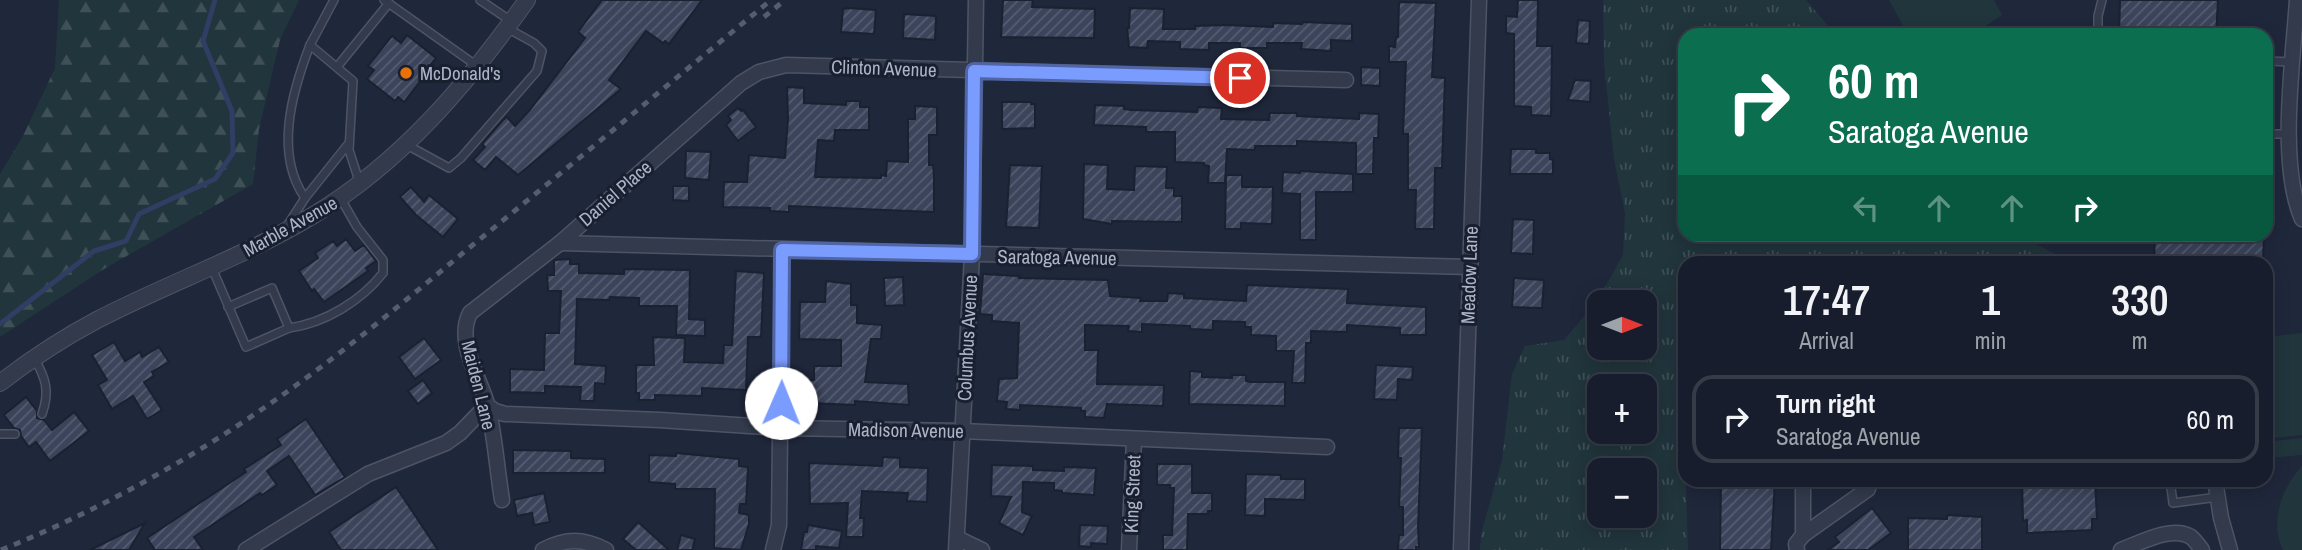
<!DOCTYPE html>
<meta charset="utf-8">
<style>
:root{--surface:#171d2c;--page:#202634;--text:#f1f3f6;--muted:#9ea2a9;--line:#363b48}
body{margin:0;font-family:"Archivo Narrow",sans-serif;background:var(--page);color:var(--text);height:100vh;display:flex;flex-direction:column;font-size:26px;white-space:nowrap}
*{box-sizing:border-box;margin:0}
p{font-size:23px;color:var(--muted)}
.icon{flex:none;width:38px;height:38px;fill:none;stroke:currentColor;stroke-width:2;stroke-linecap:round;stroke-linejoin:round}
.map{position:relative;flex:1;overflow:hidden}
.panel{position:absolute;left:1678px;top:256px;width:595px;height:231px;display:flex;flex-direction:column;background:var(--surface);border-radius:21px;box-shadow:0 4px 18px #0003,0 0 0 2px var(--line)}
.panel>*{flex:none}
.banner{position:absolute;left:1678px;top:28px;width:595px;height:214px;border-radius:21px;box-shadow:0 4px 18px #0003,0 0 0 2px var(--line);background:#0b6e4f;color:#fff;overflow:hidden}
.needle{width:46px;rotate:90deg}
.fabs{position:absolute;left:1587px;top:290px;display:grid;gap:14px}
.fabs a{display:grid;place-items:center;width:70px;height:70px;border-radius:14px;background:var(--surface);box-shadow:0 4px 18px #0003,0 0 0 2px var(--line);font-size:35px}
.pin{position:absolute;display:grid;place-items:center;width:60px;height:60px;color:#fff;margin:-30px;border:4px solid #fff;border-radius:50%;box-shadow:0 2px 7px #0007}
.me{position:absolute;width:77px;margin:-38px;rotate:1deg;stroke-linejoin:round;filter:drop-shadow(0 0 5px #0008)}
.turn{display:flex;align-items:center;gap:24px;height:147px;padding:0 35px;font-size:32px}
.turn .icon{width:91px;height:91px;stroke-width:2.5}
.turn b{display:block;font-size:49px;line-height:60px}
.lanes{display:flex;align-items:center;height:66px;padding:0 35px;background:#0003;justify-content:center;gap:35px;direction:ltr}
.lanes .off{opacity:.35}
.eta{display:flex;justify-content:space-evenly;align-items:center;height:119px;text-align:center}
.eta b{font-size:42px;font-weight:600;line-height:49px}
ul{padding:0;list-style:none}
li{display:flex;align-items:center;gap:21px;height:88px;margin:0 14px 10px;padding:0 21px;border:4px solid var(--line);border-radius:21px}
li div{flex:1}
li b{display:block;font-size:26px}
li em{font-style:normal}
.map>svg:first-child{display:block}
</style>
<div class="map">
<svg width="2302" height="550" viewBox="0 0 2302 550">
<defs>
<pattern id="grass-tufts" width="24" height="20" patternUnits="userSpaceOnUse" patternTransform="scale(1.75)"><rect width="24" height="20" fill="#21353c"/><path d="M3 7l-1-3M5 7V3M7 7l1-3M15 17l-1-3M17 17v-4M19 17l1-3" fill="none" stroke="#3f5057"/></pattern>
<pattern id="forest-firs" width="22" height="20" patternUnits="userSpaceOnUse" patternTransform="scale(1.75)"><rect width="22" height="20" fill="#21353c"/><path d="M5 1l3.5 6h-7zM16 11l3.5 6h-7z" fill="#3f5057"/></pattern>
<pattern id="building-hatch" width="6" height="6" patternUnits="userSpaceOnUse" patternTransform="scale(1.75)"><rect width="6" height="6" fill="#3b445b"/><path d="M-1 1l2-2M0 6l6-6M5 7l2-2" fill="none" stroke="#555d71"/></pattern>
</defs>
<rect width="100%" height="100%" fill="#1f273b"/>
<path fill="url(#grass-tufts)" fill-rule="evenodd" d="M1603,0H1806L1836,35H1685V234L2019,235L2070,262H1685V388L1683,395L1688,550H1480L1481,534L1502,460L1512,374L1525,346L1564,340L1598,300L1623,255L1625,213L1614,159L1604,62ZM1600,303H1645V348H1600ZM1600,387H1645V432H1600ZM1600,471H1645V516H1600Z"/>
<path fill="url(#forest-firs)" d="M59,0H299L280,40L259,129L253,184L104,269L0,337V174L23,136L55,68Z"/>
<g fill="#21353c">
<path d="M1889,0H1994L2002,15L1972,35H1908Z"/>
<path d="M2302,333V435L2272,438L2266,372V337Z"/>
<path d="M2302,438V455L2268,458L2266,442Z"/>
<path d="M2302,466V550H2283C2269,523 2282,487 2302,466Z"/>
</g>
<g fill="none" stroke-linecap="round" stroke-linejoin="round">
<path stroke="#2f3e62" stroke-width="5" d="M0,324L94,251L126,241L139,214L215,179L233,153L232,111L203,41L215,0"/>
</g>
<g fill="url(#building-hatch)" stroke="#1a2131" stroke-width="2">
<path d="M602,0H702L669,44L665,41L663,43L646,31L609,80L621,89L518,175L496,157L485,170L473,160L485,147L482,144L503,120L507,117L515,126L529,111L585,38L578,32Z"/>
<path d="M1003,0H1033L1032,7L1095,9L1094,38L1001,37Z"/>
<path d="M1518,0H1538L1537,46H1552L1551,116L1531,115V107L1514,106V34L1506,33V16L1517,17Z"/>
<path d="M2120,0H2218L2216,35H2119Z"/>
<path d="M1399,2L1436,3L1432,77L1445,78L1442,168H1435L1434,229H1415L1416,190H1408V134H1403L1406,62H1389V46L1395,47L1396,37H1398Z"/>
<path d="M848,8L876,10L874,34L841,32L843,9Z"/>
<path d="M1130,8L1164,9L1163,29H1195V26L1225,25L1273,27V23L1302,24L1303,22L1352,24V41L1331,40V51L1301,49L1302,43H1267V48H1240V43H1209V50L1180,49V42L1148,41L1147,48L1129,47L1127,28H1129Z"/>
<path d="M904,14L936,16L935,40L903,38Z"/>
<path d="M1578,20L1590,21L1589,44L1576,43Z"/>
<path d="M407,35L436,58L431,64L433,65L404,102L398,97L395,101L367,79L374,70L368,66L392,36L401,43Z"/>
<path d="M1361,67L1380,68V86L1361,85Z"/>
<path d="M1575,80L1591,81L1590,102L1568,100Z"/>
<path d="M787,87L804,88V103L846,105V101H860V107H869V130H835L834,141L818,140L815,177L881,178V175L886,176L887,161L908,162V119H915V106L937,107V135H929V165H933L934,176V212L789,206V212L770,211V208L723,207L724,182H747L749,155L785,158L788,119Z"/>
<path d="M1002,102H1031V104H1035V128L1002,129Z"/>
<path d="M1095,105L1124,106V109L1131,110L1197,112L1198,107L1222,108L1221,119L1269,120L1270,113H1297V116L1359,119V113L1379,114L1378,138H1374L1373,174H1356V143L1297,141V146H1255V150L1227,149L1225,183H1208L1209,166L1204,165V163L1175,162V132H1146V127L1094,125Z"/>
<path d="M738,108L741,111L743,110L756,127L738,141L726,125L731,120L728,116Z"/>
<path d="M1511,149H1536V153H1550V159L1553,160V174H1510Z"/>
<path d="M686,151L711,152L709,180L685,178Z"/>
<path d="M1084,164L1108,165L1107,189L1134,190L1135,166L1167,167L1166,188H1174V196H1182V222L1112,221V224L1083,219Z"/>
<path d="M1010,165L1042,166L1039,228L1006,227Z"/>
<path d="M1300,171L1353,174V192H1316V240H1300V194L1282,193L1283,172L1300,173Z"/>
<path d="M1226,175H1242V187H1273L1272,224L1241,223V229H1225Z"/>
<path d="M673,186H689V201L673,200Z"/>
<path d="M411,187L424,202L429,195L458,219L443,237L416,215L400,197Z"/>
<path d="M1513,219L1534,220L1533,254L1511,253Z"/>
<path d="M2155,234H2264L2263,262H2154Z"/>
<path d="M346,239L355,251L364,245L376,261L366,268L368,271L324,302L314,289L312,291L299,271L318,258L315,253L333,241L337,246Z"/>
<path d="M570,259V264H579V273L624,274V269L690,270L689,319L705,320V336L676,335L677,306H639V298L610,297L609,300L577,299L575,364L606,366L605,384L595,383L594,401H580L581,387L545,386V393L510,392V369L544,370L545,333H559L561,291H548L547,275H554V260Z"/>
<path d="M736,271L764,273L761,337H748L746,390L702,388V396L655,395V400H639V393H636V365H654L653,337L685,338L684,362L723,363L724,345H732Z"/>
<path d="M983,274L1020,276L1019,278L1108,280L1110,296L1141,298L1140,301H1167L1168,293L1184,294V298L1246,301L1247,285L1348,289L1347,303L1426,307V335H1400V328L1347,325V332L1311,331V343H1306L1305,383H1292L1294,351H1276V336L1251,335V327H1245V322L1213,321V330L1190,329V326L1142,324V332L1128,331L1129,326L1085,325V350H1098L1097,384L1164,385L1163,406L1107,404L1104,418L1085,417V411H1081V408L1020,405V410L1006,409L1007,402L997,401L999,379L1017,378L1019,323L992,321V315L980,314Z"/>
<path d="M903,277L904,305L885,306L884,278Z"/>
<path d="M1514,278L1544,280L1542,308L1512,307Z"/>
<path d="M826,281L851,284V305H857V323L882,325L881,339H871L865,382L908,384L909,405L855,401V405L810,403V380H814V366H841V340L799,339L800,302H825Z"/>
<path d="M424,338L441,360L415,379L399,357Z"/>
<path d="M114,342L125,361L140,352L142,357L159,347L169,362L152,372L154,376L144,382L162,410L147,419L133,396L112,409L98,385L107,380L92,355Z"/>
<path d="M1376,365L1413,367L1412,380L1398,379L1397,400L1374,399Z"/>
<path d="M1190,371L1202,372V377L1232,378V375H1246V381L1250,382H1285V406L1189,404Z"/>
<path d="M423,380L432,393L418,404L408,391Z"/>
<path d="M26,397L37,411V418L44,420L52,430L74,412L89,431L50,461L36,442L29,447L21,436L20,430L14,428L4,415Z"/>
<path d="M306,419L345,477L315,495L289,456L267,471L277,485L262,495L260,493L194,537L203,550H155L147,538L246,472L244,469L281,445L277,439Z"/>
<path d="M1399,428H1422L1418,527L1419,547H1416V550H1398L1399,535H1403V507H1399L1401,458H1398Z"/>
<path d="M513,450L571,451V458L605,459V473H513Z"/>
<path d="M676,453L739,459V466L748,467L746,504H740L739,513L749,515V524L741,550L714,548L715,489H675V484L649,482V455L676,456Z"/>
<path d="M883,457L900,458V467L928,468L927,502L907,501L908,493L862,491L860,518H864L863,537H846L848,503L810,504L809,463L882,466Z"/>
<path d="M1157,464H1192V493H1212V511H1208V514H1188L1187,550H1163V535H1172L1174,488H1170V485H1157Z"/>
<path d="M992,465L1033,466V470L1064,471V467L1096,468L1094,495L1062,493V491L1054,490V483L1023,482L1022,512L1032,516L1023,535L999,523L1011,497L991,496Z"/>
<path d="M1246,474L1281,475V479H1305V500L1265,499V516L1245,515Z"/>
<path d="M1721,480H1775L1771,550H1720Z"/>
<path d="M2022,480H2095L2097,519H2092V530L2027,533V520L2023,521Z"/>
<path d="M396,487L438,550H341L329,532Z"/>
<path d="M544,493L550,522L534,525L532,513L517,516L514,500Z"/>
<path d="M1872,508L1891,533L1868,550H1828L1839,542L1835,537Z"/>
<path d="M1947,515L1982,517V550H1908V518L1947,519Z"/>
<path d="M638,522L669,550H636L623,539Z"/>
<path d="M145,523L129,550H90Z"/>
<path d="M808,525L842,531L839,548L816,546V550H801L804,532H807Z"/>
<path d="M1080,525L1108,526L1107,544L1091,543V547L1079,546Z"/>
<path d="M681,535L695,539L692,550H677Z"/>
</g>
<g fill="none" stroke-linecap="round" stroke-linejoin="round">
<defs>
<g id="service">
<path d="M334,0L310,45L353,81L349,150L360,184"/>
<path d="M384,0L477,66"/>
<path d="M480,0L511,21"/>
<path d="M2098,35V16L2102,0"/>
<path d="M2266,61L2292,62"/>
<path d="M337,67L389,3"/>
<path d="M2266,134H2290"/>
<path d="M407,145L449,168L461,158L537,71L542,51L534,43L507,28"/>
<path d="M305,198C274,154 292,92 310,45"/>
<path d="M287,226L305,198L349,143"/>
<path d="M212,268L246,347L289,328L272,288L228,307"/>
<path d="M289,328C325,323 361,301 383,273V260L357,227L341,199"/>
<path d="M34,358C46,378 50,392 42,414"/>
<path d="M0,434H15"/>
<path d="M2127,480L2128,482L2148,480"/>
<path d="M2170,480L2173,503L2218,497"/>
</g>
<g id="minor">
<path d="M2297,0C2293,61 2278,163 2302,219"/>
<path d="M560,243L1470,267"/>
<path d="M2215,480L2221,518L2230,550"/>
<path d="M502,500C497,469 495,437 488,407C481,379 455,342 470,313L560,243L741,83L759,72L786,65L1346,80"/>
<path d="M1803,535L1868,489L1862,480"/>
<path d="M957,538L982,550"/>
<path d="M246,550L368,474L446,443L460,433L487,405L495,411L505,414L660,420L781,428L962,431L1327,447"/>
<path d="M543,550C566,538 583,538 606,550"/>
<path d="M773,550L779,525L782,250"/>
<path d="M956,550L972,255L976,0"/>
<path d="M1129,550L1134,439"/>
<path d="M1461,550L1479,0"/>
<path d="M1797,550L1796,544L1803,535V480"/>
<path d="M2121,550C2140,543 2172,525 2191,537C2195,540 2199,546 2202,550"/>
</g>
<path id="tertiary" d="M0,383C31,359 63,338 97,320C168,283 244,257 312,216C402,162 467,84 527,0"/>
</defs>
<use href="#service" stroke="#4d5465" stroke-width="10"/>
<use href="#minor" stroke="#4d5465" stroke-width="17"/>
<use href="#tertiary" stroke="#4d5465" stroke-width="18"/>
<use href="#service" stroke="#333a4b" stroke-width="7"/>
<use href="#minor" stroke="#333a4b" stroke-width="14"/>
<use href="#tertiary" stroke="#333a4b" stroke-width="16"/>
<g stroke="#545d72" stroke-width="5" stroke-dasharray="7 7" stroke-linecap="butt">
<path d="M764,17L785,0"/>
<path d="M1,550C105,508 204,452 295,386C355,343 412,295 469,248C570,166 670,83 771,0"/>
</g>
</g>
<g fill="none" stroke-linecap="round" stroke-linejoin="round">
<defs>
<path id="route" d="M781,403L782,250L972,254L974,71L1240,78"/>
</defs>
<use href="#route" stroke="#5065a6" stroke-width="18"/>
<use href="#route" stroke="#7b9cff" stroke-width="12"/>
</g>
<circle fill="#e8710a" stroke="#181f2f" stroke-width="2.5" cx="406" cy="73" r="7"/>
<g text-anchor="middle" stroke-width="6" stroke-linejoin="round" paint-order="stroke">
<g font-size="19" fill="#adb4c7" stroke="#181f2f">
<text transform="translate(884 68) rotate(2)" y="7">Clinton Avenue</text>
<text transform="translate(615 193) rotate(-41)" y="7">Daniel Place</text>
<text transform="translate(290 226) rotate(-29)" y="7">Marble Avenue</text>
<text transform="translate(1057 257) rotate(1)" y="7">Saratoga Avenue</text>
<text transform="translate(1469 275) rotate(-88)" y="7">Meadow Lane</text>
<text transform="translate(967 338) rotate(-87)" y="7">Columbus Avenue</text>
<text transform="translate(479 385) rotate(76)" y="7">Maiden Lane</text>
<text transform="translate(906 430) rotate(1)" y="7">Madison Avenue</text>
<text transform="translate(1132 494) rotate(-88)" y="7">King Street</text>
</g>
<g font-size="19" fill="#adb4c7" stroke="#181f2f" text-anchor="start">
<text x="420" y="80">McDonald's</text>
</g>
</g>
</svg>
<div class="fabs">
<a><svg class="needle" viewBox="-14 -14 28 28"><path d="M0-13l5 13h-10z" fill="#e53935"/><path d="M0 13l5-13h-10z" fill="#9ea2a9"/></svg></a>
<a>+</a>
<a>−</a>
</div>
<div class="pin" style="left:1240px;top:78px;background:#d93025"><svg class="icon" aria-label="arrive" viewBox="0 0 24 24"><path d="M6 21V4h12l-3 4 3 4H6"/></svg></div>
<svg class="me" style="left:781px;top:403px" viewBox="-20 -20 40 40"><circle r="19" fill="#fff"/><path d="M0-13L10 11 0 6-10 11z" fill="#7b9cff"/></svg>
<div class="banner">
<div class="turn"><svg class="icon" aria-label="right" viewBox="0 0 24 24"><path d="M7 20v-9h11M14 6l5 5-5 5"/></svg><div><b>60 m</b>Saratoga Avenue</div></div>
<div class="lanes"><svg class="icon off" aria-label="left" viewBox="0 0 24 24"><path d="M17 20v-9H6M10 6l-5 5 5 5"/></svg><svg class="icon off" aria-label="ahead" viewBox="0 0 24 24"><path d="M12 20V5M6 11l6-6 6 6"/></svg><svg class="icon off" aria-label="ahead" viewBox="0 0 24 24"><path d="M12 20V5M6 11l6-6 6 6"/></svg><svg class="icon" aria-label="right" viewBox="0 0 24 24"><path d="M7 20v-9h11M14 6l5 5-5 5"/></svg></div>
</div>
<section class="panel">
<div class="eta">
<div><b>17:47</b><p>Arrival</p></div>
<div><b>1</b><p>min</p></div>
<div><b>330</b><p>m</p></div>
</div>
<ul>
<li><svg class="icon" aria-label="right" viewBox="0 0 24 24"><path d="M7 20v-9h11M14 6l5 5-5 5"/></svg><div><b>Turn right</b><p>Saratoga Avenue</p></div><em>60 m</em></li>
</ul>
</section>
</div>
